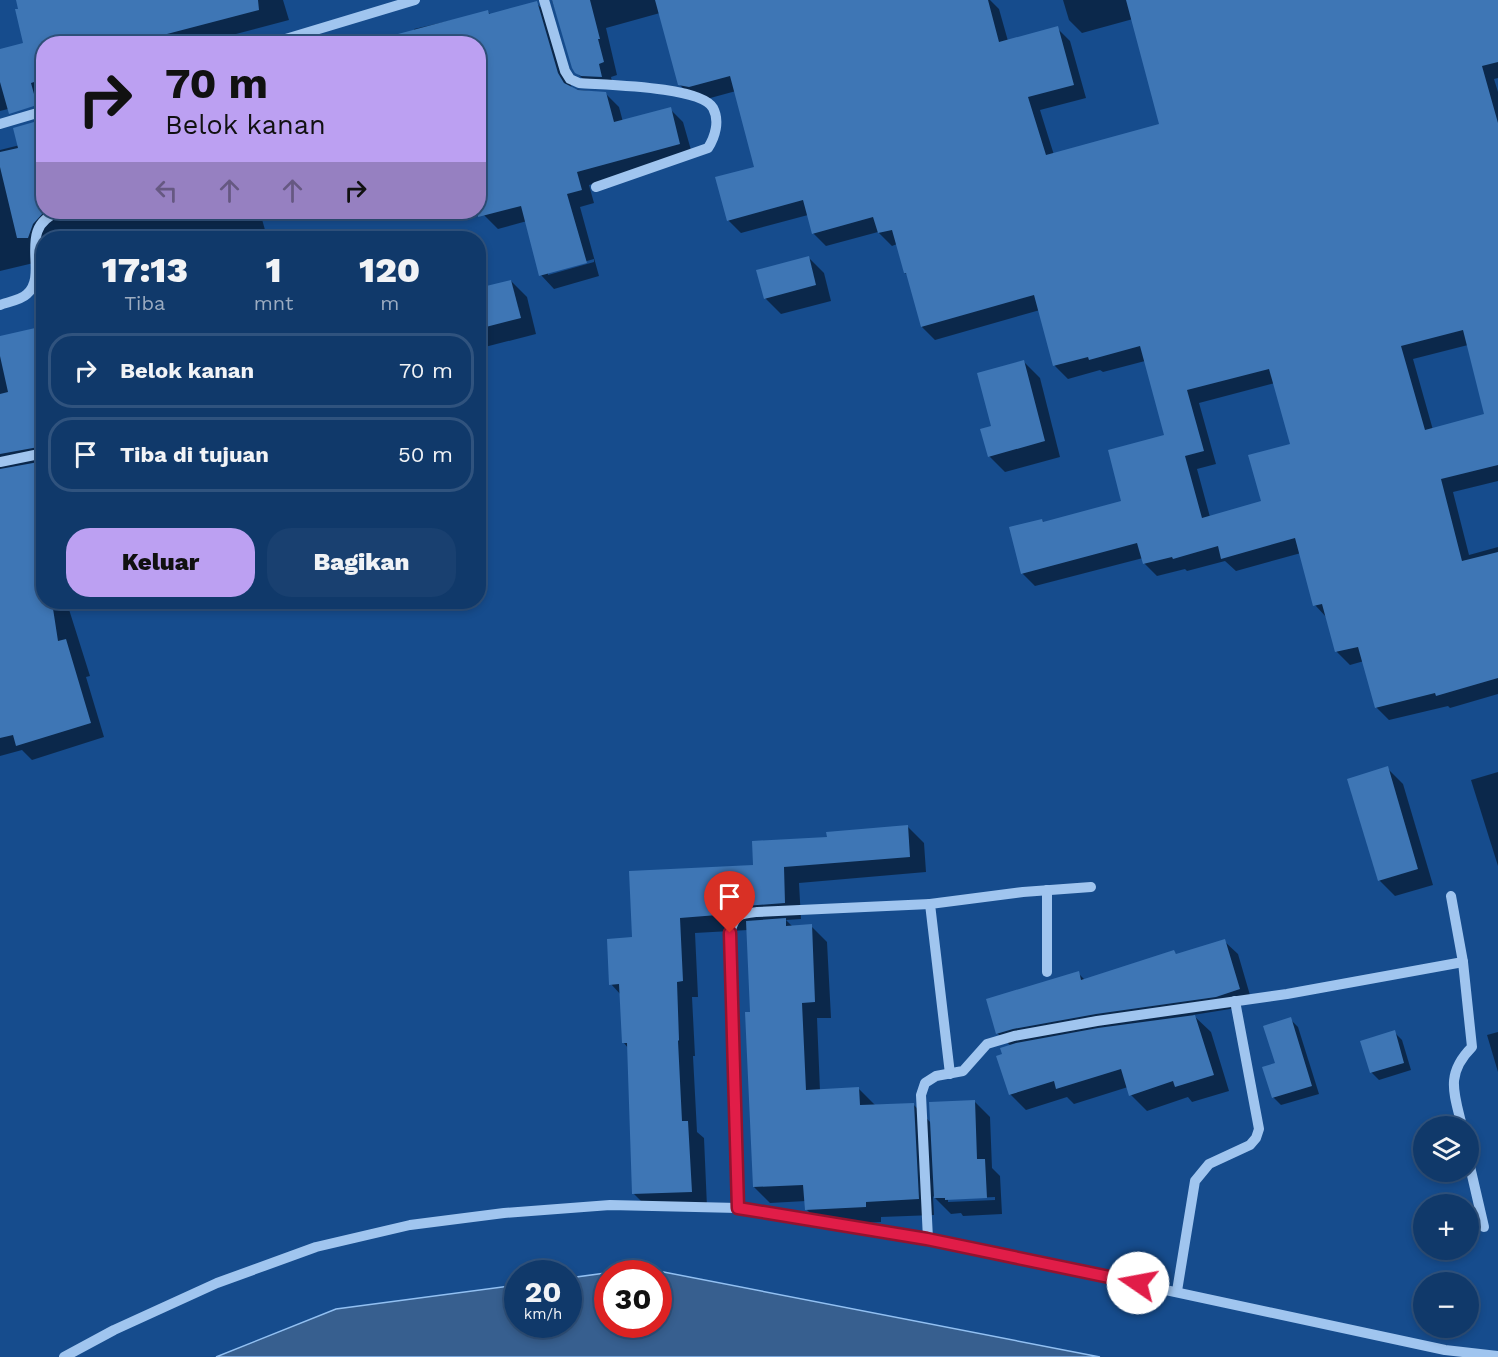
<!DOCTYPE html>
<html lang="id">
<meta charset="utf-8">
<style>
:root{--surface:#10396a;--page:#194070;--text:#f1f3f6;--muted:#9cacc1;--line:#30537e;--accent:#bca0f2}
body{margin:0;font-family:"Work Sans",sans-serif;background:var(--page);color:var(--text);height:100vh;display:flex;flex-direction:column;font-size:22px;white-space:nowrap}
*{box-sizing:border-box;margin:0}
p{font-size:20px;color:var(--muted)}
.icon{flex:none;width:33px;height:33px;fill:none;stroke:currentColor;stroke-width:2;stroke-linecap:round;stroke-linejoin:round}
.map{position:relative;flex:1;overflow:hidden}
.panel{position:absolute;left:36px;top:231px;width:450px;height:378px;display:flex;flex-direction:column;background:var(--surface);border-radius:24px;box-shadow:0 3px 9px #0003,0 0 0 2px var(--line)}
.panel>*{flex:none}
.guide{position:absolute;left:36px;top:36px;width:450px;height:183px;border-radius:24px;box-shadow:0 3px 9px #0003,0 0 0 2px var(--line);background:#bca0f2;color:#111;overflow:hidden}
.fabs{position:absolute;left:1413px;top:1116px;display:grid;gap:12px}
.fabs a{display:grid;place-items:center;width:66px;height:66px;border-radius:50%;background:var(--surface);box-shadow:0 3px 9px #0003,0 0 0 2px var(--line);font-size:30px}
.speed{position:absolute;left:504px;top:1260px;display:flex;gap:12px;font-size:30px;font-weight:700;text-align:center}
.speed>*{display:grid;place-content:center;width:78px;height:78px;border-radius:50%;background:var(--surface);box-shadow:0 3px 9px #0003,0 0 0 2px var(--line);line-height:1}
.speed small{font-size:15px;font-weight:400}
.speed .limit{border:9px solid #d22;background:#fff;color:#111}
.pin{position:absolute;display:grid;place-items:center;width:51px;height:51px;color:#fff;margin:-62px -26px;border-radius:50% 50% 50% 0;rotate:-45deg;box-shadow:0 0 6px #0007}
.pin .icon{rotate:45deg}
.me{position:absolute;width:66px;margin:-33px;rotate:282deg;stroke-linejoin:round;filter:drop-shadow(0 0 4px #0008)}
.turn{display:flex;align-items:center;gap:21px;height:126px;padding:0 30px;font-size:27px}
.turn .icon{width:78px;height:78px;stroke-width:2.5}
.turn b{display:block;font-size:42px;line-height:51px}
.lanes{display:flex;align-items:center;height:57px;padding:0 30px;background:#0003;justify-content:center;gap:30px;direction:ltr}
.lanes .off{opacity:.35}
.eta{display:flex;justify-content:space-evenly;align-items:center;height:102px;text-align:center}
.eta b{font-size:36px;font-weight:800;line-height:42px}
.action{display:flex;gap:12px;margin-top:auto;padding:12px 30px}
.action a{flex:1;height:69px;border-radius:24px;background:var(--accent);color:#111;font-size:24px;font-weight:800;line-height:69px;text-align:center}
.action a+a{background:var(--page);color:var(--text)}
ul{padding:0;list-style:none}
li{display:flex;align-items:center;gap:18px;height:75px;margin:0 12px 9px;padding:0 18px;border:3px solid var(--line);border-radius:24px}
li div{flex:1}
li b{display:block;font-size:22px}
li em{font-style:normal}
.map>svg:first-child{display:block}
</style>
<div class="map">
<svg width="1498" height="1357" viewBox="0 0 1498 1357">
<rect width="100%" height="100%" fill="#164c8d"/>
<path fill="#375f8f" stroke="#92c0f2" stroke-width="1.5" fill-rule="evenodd" d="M643,1268L1100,1357H216L336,1309L517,1285L518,1324H568L569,1278ZM608,1274H658V1324H608Z"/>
<g fill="#0007" fill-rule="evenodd">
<path d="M17,0H283L289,20L198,44H44V100L0,111V51L25,44Z"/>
<path d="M552,0H990L999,9L1008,41L1057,28L1070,41L1086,98L1040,110L1054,155L1160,125L1133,19L1082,33L1069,20L1063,0H1498V78L1494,79L1498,92V481L1453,492L1469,555L1498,547V694L1450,708L1448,706L1389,720L1376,707L1364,661L1350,665L1337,652L1327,618L1315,605L1301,553L1236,571L1225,561L1187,571L1185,569L1157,576L1144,563L1143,558L1035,586L1022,573L1042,520L1044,523L1123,502L1166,436L1145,361L1103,372L1100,370L1068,379L1055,366L1040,310L935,340L922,327L909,276L905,273L897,244L892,246L878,232L826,246L813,233L808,215L741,233L728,220L756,168L736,91L703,100L692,97L679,84L660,13L606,28L617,75L611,77L614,89L590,86L576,72ZM1468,345L1485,415L1433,430L1413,359ZM1275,383L1291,445L1263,502L1210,517L1197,469L1216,464L1199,403Z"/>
<path d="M536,3L550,16L572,89L605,93L619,107L623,122L670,109L683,122L693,157L589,185L594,203L580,207L599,276L554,289L541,275L527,221L498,229L484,215L478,44H418L414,29L488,12L491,15ZM594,259V262L548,275V272Z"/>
<path d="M44,139V212H260L265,230L229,238H44L42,261L0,271V150Z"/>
<path d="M808,257L824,273L831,301L781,314L765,298Z"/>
<path d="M511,281L527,297L536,334L481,348L478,346V290Z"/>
<path d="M44,327V602H76L67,603L90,676L86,677L104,737L32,760L22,750L0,756V338Z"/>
<path d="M1024,362L1040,378L1060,457L1005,472L989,456L993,427Z"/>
<path d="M1387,768L1403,784L1433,885L1395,896L1379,880Z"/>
<path d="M1498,772V866L1471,780Z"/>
<path d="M908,827L924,843L926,872L799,883L801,919L786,920L793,927L811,926L827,942L831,1018H817L820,1091L859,1089L875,1105L913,1104L931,1123L974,1101L990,1117L992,1168L1000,1176L1002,1214L963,1216L961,1213L951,1214L933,1196L934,1215L881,1217V1222L822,1225L806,1209V1201L770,1203L754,1187L752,1013L748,930L695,933L698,997H692L695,1056H693L697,1132L704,1138L707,1207L650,1210L634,1194L628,1048L624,1043L621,995L611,984L633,939L755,867L828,839ZM995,1197V1200L948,1202V1199Z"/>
<path d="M1224,941L1238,954L1252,1002L1230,1009L1193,1015L1211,1032L1229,1091L1192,1102L1188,1097L1147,1111L1131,1095L1128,1087L1074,1104L1067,1097L1026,1110L1010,1094L1004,1054L1011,1046L997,1033L1078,973L1085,980L1174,952L1177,955Z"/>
<path d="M1290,1019L1298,1027L1319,1094L1281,1105L1273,1097L1276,1064Z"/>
<path d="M1394,1032L1402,1040L1411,1070L1379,1080L1371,1072Z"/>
<path d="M1498,1032V1072L1487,1035Z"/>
</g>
<g fill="#3e76b5" fill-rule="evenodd">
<path d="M16,0H258L259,10L167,34L169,39L153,44H44V79L31,83L37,105L9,114L0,82V49L23,43L15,9H18Z"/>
<path d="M552,0H590L600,39H598L604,62L599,64L602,77L581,76L575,73L572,68Z"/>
<path d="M655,0H988L999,42L1058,26L1074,85L1028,97L1046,155L1159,124L1126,0H1498V62L1482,66L1498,123V465L1441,479L1462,561L1498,552V678L1436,696L1435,693L1375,708L1358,647L1335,652L1322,604L1313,606L1295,538L1221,559L1218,546L1173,559L1172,557L1143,564L1137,543L1021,574L1009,527L1042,519L1043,522L1121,501L1108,450L1164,435L1140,346L1089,360L1088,357L1053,366L1034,295L921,327L906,273H904L892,230L878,233L873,217L812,234L803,200L727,221L715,177L754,167L730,76L689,87L678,85ZM1463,330L1484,414L1425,430L1401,346ZM1269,369L1290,444L1248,455L1261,501L1202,518L1185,456L1204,451L1187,390Z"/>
<path d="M537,1L558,73L564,83L578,90L606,92L614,122L671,107L680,144L577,172L582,190L567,194L587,263L539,276L521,206L478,217V44H400L398,34L488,10L489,14Z"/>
<path d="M41,120L44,128V212L33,224L28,238H17L0,167V152L18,148L13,128Z"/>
<path d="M809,256L816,285L764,299L756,270Z"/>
<path d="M511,280L521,318L478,329V288Z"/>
<path d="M44,326V446L0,454V394L8,392L0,356V336Z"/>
<path d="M1024,360L1045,441L988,457L980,429L991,426L977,373Z"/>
<path d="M44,461V602H52L58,641L66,639L91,723L16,746L13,735L0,738V469Z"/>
<path d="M1388,766L1418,869L1378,881L1347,779Z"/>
<path d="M908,825L910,857L784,867L785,903L745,906L735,909L730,914L680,918L683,981L677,982L679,1040L678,1041L682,1121H688L692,1192L632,1194L627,1043H622L619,984L609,985L607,939L632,937L629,871L753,865L752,841L827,837L826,832Z"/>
<path d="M786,918V926L812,924L815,1002L802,1003L806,1090L859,1087L860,1105L914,1103L919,1199L866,1202V1207L805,1210L803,1185L753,1187L745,1012H750L746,921Z"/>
<path d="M1225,939L1240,989L1216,997L1096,1014L1013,1029L996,1034L986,999L1079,971L1081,980L1174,950L1176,954Z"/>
<path d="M1195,1015L1214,1075L1175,1087L1173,1081L1129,1096L1121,1069L1056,1089L1054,1081L1009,1095L996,1056L1002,1054L1000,1048L1016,1043L1098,1028Z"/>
<path d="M1291,1017L1312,1086L1272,1098L1262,1067L1275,1063L1263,1026Z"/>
<path d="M1395,1030L1404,1063L1370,1073L1360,1041Z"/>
<path d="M975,1100L977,1159H985L987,1198L945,1200V1198H934L929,1102Z"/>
</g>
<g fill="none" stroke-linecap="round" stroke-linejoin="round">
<g stroke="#a0c5ef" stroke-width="10">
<path d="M544,0L565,71L570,79L579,83C604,85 701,86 713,108C720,121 715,137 708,148L596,187"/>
<path d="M269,44L415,0"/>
<path d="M0,124L44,111"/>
<path d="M0,305C8,302 21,300 27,294C50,274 15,227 59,212"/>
<path d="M0,462L44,453"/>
<path d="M1047,890V972"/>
<path d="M950,1074L930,904L1023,892L1091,887"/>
<path d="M1462,1126C1454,1093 1445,1074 1472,1047L1463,962"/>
<path d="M1468,1158L1484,1227"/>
<path d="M738,1208L730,933C735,914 739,914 757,912L930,904"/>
<path d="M928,1239L921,1095L925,1083L936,1076L963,1071L987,1044L1014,1036L1097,1021L1287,994L1463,962L1451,896"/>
<path d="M1177,1291L1195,1181L1209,1164L1250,1145L1256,1138L1259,1129L1235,1001"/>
<path d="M64,1357L114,1330L217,1283L316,1247L410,1225L504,1213L610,1205L738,1208L928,1239L1445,1350L1498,1356"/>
</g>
</g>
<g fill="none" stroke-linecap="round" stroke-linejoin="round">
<defs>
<path id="route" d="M730,933L738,1208L927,1239L1138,1283"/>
</defs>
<use href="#route" stroke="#92132f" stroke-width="15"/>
<use href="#route" stroke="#e11d48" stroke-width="10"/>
</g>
</svg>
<div class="fabs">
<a><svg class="icon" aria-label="layers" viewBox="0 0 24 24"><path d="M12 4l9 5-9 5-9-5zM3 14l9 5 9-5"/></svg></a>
<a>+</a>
<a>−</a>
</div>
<div class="speed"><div>20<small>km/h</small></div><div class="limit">30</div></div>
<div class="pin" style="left:730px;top:933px;background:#d93025"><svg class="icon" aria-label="arrive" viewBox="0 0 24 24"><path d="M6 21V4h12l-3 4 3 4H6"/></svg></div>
<svg class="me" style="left:1138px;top:1283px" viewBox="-20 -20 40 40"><circle r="19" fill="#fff"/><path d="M0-13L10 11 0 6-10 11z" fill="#e11d48"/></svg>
<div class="guide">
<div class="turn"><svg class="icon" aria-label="right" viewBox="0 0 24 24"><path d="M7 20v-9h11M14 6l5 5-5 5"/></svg><div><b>70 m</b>Belok kanan</div></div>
<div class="lanes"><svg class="icon off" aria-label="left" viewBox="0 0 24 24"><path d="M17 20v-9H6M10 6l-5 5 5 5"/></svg><svg class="icon off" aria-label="ahead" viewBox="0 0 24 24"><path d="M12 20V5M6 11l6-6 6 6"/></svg><svg class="icon off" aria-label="ahead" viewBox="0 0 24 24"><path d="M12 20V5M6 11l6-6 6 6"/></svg><svg class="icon" aria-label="right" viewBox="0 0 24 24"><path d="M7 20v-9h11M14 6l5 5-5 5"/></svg></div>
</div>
<section class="panel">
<div class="eta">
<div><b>17:13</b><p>Tiba</p></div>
<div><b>1</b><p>mnt</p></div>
<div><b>120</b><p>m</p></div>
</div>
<ul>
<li><svg class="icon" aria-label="right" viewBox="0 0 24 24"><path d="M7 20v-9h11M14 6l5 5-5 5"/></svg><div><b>Belok kanan</b></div><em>70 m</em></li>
<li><svg class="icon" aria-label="arrive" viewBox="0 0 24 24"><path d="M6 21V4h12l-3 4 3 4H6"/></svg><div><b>Tiba di tujuan</b></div><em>50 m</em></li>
</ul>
<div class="action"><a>Keluar</a><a>Bagikan</a></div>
</section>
</div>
